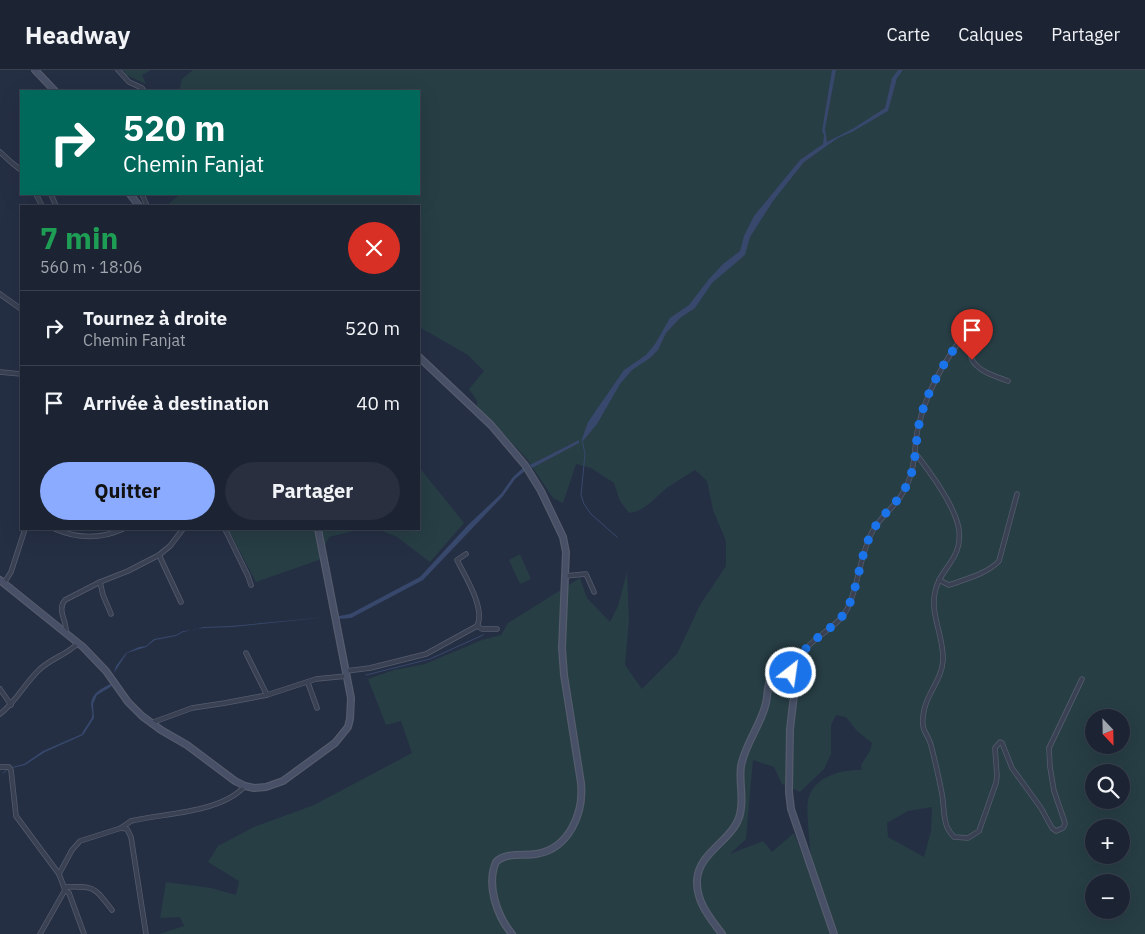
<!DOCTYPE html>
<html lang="fr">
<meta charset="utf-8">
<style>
:root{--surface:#1c2333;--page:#292f3f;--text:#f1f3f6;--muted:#a0a4ac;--line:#3a404e;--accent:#8aabff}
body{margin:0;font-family:"IBM Plex Sans",sans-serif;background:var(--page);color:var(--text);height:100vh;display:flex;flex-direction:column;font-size:19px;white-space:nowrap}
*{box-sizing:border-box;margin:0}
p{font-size:16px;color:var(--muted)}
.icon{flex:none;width:28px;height:28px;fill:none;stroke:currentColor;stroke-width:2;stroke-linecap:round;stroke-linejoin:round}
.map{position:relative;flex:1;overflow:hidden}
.side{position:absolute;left:20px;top:135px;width:400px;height:325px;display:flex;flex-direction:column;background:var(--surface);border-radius:0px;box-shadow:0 5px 20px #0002,0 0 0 1px var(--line)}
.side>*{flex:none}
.guide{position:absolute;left:20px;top:20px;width:400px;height:105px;border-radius:0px;box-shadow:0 5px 20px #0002,0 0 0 1px var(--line);background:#00695c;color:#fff;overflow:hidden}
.needle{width:32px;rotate:158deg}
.buttons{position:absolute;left:1085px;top:639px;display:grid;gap:10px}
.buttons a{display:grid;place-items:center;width:45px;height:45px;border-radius:50%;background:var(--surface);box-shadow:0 5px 20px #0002,0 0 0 1px var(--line);font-size:25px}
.pin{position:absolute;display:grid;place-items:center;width:42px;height:42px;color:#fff;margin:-51px -21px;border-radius:50% 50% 50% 0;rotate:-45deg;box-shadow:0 0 5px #0007}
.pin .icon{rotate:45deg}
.me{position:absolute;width:55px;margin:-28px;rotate:30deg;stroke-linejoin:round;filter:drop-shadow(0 0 4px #0008)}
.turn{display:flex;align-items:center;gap:18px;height:105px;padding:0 20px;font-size:22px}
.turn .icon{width:65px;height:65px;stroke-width:2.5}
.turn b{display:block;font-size:35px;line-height:42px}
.round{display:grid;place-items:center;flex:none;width:52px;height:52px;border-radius:26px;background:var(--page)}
.summary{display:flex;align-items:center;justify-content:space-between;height:85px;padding:0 20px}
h1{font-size:30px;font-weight:700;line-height:38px;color:#1e9e55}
.action{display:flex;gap:10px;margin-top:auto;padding:10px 20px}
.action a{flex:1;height:58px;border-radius:30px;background:var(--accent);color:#111;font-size:20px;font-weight:700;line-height:58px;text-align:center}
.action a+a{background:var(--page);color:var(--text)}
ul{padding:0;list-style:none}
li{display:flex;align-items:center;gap:15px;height:75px;padding:0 20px;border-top:1px solid var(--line)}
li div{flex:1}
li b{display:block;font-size:19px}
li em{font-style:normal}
header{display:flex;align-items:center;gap:30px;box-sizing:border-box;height:70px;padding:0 25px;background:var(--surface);border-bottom:1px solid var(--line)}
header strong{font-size:24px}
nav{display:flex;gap:28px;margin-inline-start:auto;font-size:18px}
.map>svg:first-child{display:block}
</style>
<header>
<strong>Headway</strong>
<nav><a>Carte</a><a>Calques</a><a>Partager</a></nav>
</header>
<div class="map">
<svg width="1145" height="864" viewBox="0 0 1145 864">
<rect width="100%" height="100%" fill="#252f44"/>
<g fill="#273e45" fill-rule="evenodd">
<path d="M123,0H151L142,5L146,14L126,5Z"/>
<path d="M193,0H1145V864H159L184,856L180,847L160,848L166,812L211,818L236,825L239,811L208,792L218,776L254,757L314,735L412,683L401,651L386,655L368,609L394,600L425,594L482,570L501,565L508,553L580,508L587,528L610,552L618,536L627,502L629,550L625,595L642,619L677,584L700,535L726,496V471L713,440L707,411L695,400C686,406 677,411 668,417C655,427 646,441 629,443L620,431L614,413L591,398L576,394L563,433L553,428L527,389L477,336V331L469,319L484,301L468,285L419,257V136H166L178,126L186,124H419V21H179L182,9ZM836,645L846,647L857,661L872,673L870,681L861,695L862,700C841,699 813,707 808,730C806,742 810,774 811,789H804L794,763L772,782L763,771L730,784L746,769L753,690L774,697L782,714L800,722L824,699L831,684V655ZM1094,648H1121V675H1094ZM1094,702H1121V730H1094ZM932,737L931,761L924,787L888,767L887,753L908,741ZM1094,758H1121V785H1094ZM1094,812H1121V840H1094Z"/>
<path d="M419,397L464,453L430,492L397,467L377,459H419Z"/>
<path d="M228,459H363L329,467L319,490L256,512Z"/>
<path d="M520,484L531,509L520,514L509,490Z"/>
</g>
<g fill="#37486c">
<path d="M832,0H836L825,59L827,72L854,58L885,38L892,8L898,0H903L897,8L888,41L852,62L838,68L804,92L773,131L750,167L745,185L712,213L695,238L680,248L666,263L658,280L650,288L632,300L620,314L597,354L583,371L582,369L588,352L624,300L646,285L655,274L670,248L689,235L709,209L723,194L740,181L744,166L754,146L800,90L823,74L824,65L822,61Z"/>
<path d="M579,370V373L532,398L530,395Z"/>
<path d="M523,398L525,401L515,409L503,426L423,510L351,548L338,549L339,546L350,544L420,507L468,455L501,424L513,407Z"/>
<path d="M328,547L232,557L203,558L183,562L176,566L155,570L146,577L127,583L114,603L116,596L126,583L139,577L146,576L154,569L176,565L183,561L195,560L203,557L231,556Z"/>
<path d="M110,614L112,616L97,625L93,634L94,648L83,665L45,682L25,695L12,698V697L24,694L43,681L82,664C84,658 92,650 92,646C93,642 91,638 91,634C92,622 102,619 110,614Z"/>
</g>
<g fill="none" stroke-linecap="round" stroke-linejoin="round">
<g stroke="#37486c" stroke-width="1">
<path d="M582,370L585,384L581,425L584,434L591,444L617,467"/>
<path d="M366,605L430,589L483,565"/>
<path d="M3,703L8,699"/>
</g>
<defs>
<g id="street">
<path d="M118,0L129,12L142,18L144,21"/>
<path d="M0,82L12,93L21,100"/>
<path d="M36,124L42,136"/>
<path d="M51,124L56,136"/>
<path d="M142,124L147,136"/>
<path d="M0,224L21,239"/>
<path d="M0,302L21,304"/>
<path d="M916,384C930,402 956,438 959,460C963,489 939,499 935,522C930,545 944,567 943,590C942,611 924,626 923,647C921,661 928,664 931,675C935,691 939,708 942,724C944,734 943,747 947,757C949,761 951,764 954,767L968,768L979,761L996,713L997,706L995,678L1000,672L1002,673L1012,698L1041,738L1052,758L1056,761L1063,758L1065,754L1064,750L1054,721L1050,697L1049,678L1082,609"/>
<path d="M55,459C78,469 101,469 123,459"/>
<path d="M225,459L248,506L251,515"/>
<path d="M466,484L457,490C465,506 486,539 477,556"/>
<path d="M159,485L181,532"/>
<path d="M565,506L586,504L594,522"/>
<path d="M939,510L949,515C965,509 987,504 999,491L1017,424"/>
<path d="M100,512L103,525L111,544"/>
<path d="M4,513L11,502L25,459"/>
<path d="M66,564C68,552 56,540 65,530L100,512L128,501L159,485L170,476L183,459"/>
<path d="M246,583L267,625"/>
<path d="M346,601L370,598L426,584L477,556L482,559H497"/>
<path d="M793,605C796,597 799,588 804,581C817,564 841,556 849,535C859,512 860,485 872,462C882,443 901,434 909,410C916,393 914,376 918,358C926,322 945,289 968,260C977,270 965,284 975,294C983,303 997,307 1008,311"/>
<path d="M308,613L317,638"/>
<path d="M0,619L11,635"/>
<path d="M0,644C16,632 25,613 39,600C51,588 67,585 78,573"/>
<path d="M151,653L192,638L225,633L267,625L316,609L347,606"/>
<path d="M0,697H9L11,700L16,746L59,804L65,820L69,823L84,864"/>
<path d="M121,758L127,759L131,767L146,864"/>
<path d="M59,804L72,780L80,771L121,758L131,751C164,743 221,743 245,716"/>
<path d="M65,817C95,816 93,816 112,840"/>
<path d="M40,864L65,820"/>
</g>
<g id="secondary">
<path d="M35,0L55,21"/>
<path d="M130,124L139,136"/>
<path d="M419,287L491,355L525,395L541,421L563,467L566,482L562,578L564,605L581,713C584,743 569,779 536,784C523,786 506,782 496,792C486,815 497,846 512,864"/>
<path d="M0,510L83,577L106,601L128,632L142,646L161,660L187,675L235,711L245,716L254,718L266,717L283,711L335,673L348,657L350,649L351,628L318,459"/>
<path d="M722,864C710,848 696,832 697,810C699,779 739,769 741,738C743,724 739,710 741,696C745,674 761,655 766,633C768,624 767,611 774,604C779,598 785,600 791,603L795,617L790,659L789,722L791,739L834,864"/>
</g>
</defs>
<use href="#street" stroke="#555c6d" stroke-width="5.5"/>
<use href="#secondary" stroke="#555c6d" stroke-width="8"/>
<use href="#street" stroke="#394153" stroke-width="4"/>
<use href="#secondary" stroke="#475066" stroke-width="5.5"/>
</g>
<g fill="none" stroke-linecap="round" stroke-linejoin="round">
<path stroke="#1a73e8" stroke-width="9" stroke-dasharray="0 16.2" d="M791,603L793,605C796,597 798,588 804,581C817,564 840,556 849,535C859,512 860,485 872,462C882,443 900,433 909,410C917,391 915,370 920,350C928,317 947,287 968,260C976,268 968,280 972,290"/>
</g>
</svg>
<div class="buttons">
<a><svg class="needle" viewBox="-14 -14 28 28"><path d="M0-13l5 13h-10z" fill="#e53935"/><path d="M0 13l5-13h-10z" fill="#a0a4ac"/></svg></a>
<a><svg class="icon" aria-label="search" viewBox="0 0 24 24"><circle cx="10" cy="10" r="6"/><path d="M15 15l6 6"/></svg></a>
<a>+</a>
<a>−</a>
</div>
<div class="pin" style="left:972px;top:290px;background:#d93025"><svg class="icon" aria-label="arrive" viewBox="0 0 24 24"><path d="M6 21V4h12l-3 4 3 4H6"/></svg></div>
<svg class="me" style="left:791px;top:603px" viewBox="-20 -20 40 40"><circle r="17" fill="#1a73e8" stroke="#fff" stroke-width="3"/><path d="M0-11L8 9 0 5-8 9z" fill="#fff"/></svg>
<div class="guide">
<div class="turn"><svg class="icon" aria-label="right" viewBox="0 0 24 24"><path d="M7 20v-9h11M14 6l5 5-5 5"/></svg><div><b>520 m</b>Chemin Fanjat</div></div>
</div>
<section class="side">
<div class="summary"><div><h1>7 min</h1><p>560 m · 18:06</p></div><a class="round" style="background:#d93025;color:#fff"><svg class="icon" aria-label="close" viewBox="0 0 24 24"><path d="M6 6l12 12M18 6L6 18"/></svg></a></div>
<ul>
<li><svg class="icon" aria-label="right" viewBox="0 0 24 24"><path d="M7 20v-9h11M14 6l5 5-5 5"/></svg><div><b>Tournez à droite</b><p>Chemin Fanjat</p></div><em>520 m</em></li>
<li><svg class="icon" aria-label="arrive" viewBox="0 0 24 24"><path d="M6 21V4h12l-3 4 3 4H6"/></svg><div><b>Arrivée à destination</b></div><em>40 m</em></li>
</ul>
<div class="action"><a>Quitter</a><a>Partager</a></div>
</section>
</div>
